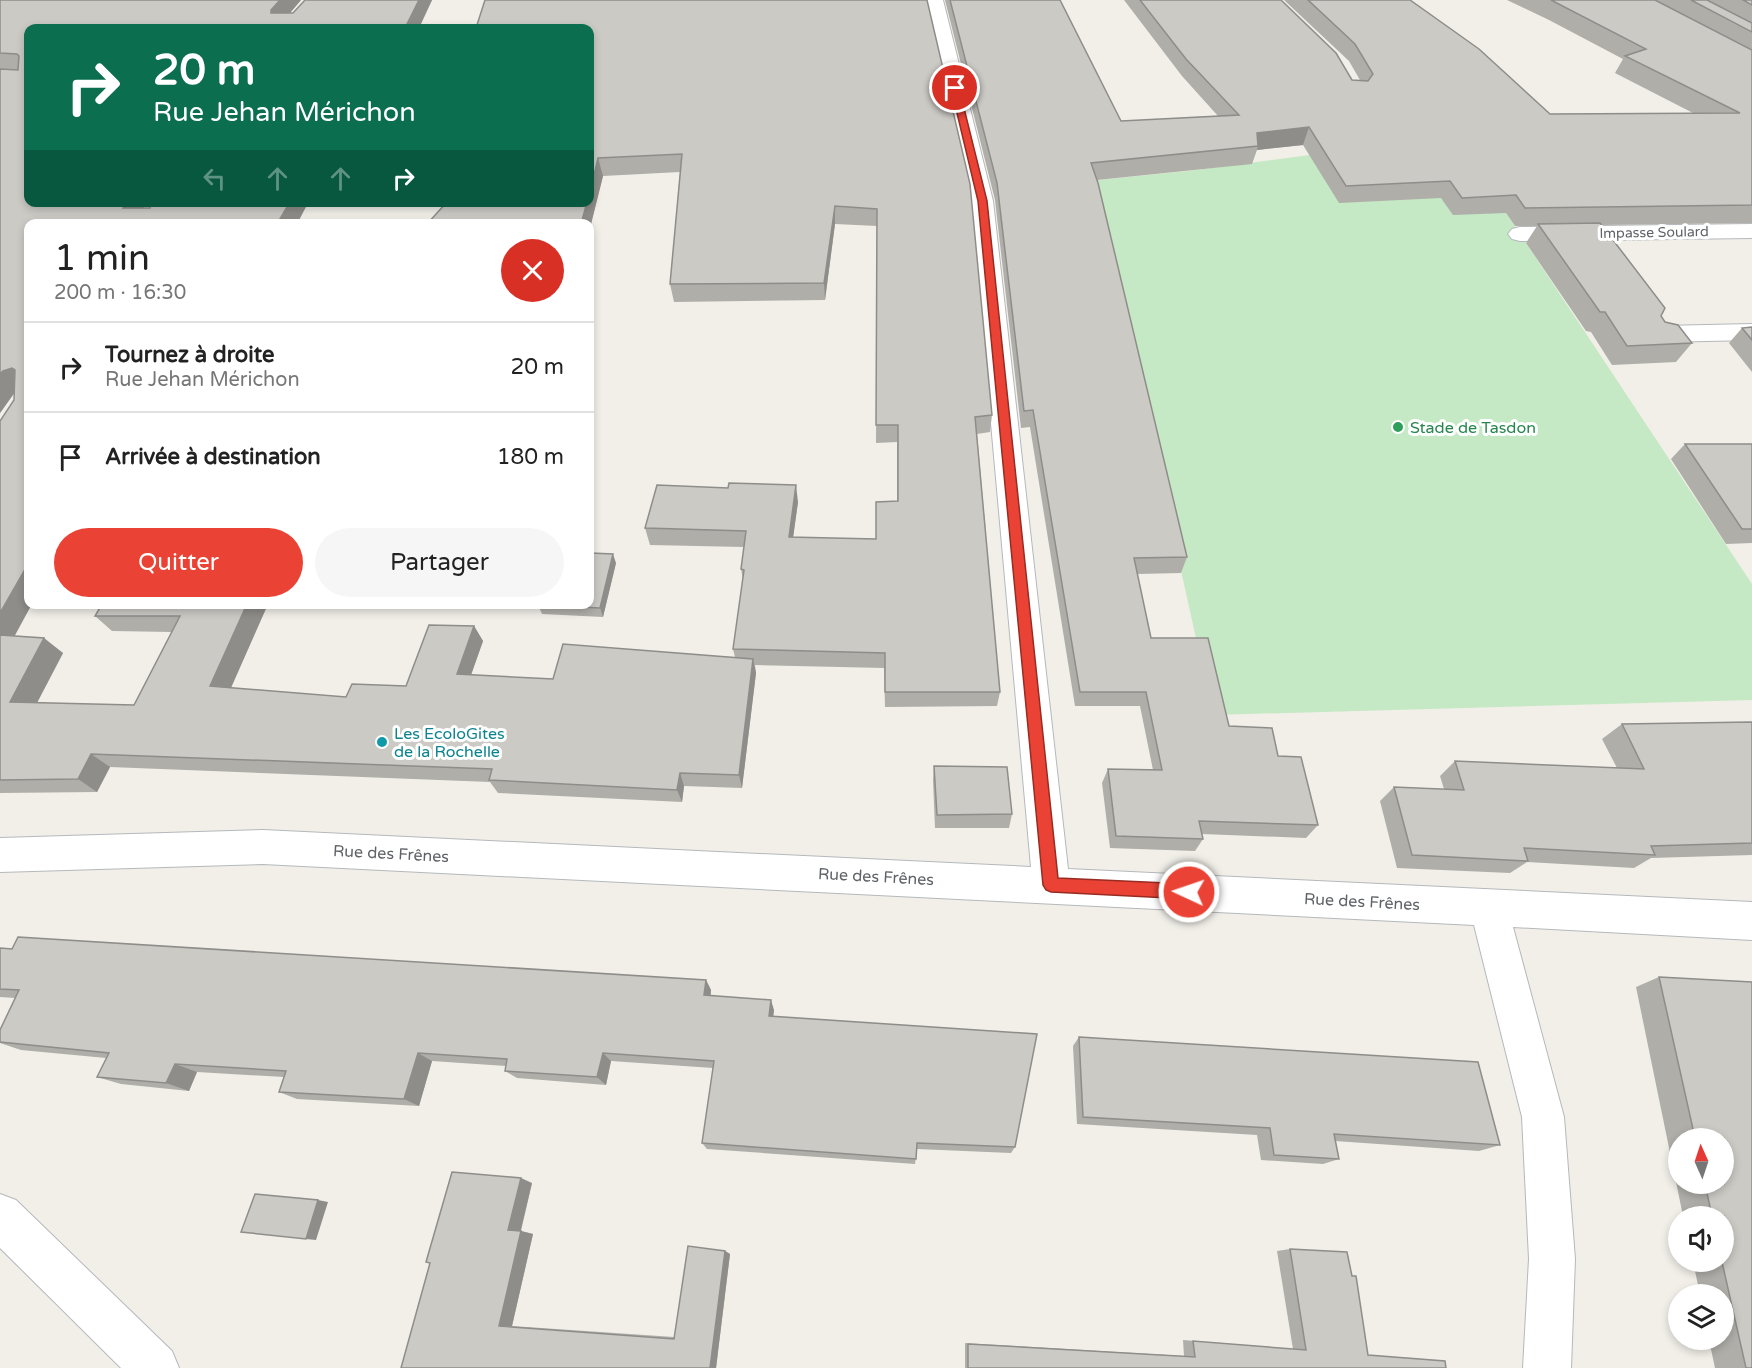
<!DOCTYPE html>
<html lang="fr">
<meta charset="utf-8">
<style>
:root{--surface:#fff;--page:#f6f6f6;--text:#222;--muted:#767676;--line:#e0e0e0;--accent:#ea4335}
body{margin:0;font-family:"Varela Round",sans-serif;background:var(--page);color:var(--text);height:100vh;display:flex;flex-direction:column;font-size:22px;white-space:nowrap}
*{box-sizing:border-box;margin:0}
p{font-size:20px;color:var(--muted)}
.icon{flex:none;width:33px;height:33px;fill:none;stroke:currentColor;stroke-width:2;stroke-linecap:round;stroke-linejoin:round}
.map{position:relative;flex:1;overflow:hidden}
.panel{position:absolute;left:24px;top:219px;width:570px;height:390px;display:flex;flex-direction:column;background:var(--surface);border-radius:12px;box-shadow:0 3px 9px #0003}
.panel>*{flex:none}
.guide{position:absolute;left:24px;top:24px;width:570px;height:183px;border-radius:12px;box-shadow:0 3px 9px #0003;background:#0b6e4f;color:#fff;overflow:hidden}
.needle{width:39px;rotate:357deg}
.fabs{position:absolute;left:1668px;top:1128px;display:grid;gap:12px}
.fabs a{display:grid;place-items:center;width:66px;height:66px;border-radius:50%;background:var(--surface);box-shadow:0 3px 9px #0003;font-size:30px}
.pin{position:absolute;display:grid;place-items:center;width:51px;height:51px;color:#fff;margin:-26px;border:3px solid #fff;border-radius:50%;box-shadow:0 2px 6px #0007}
.me{position:absolute;width:66px;margin:-33px;rotate:273deg;stroke-linejoin:round;filter:drop-shadow(0 0 4px #0008)}
.turn{display:flex;align-items:center;gap:21px;height:126px;padding:0 30px;font-size:27px}
.turn .icon{width:78px;height:78px;stroke-width:2.5}
.turn b{display:block;font-size:42px;line-height:51px}
.lanes{display:flex;align-items:center;height:57px;padding:0 30px;background:#0003;justify-content:center;gap:30px;direction:ltr}
.lanes .off{opacity:.35}
.round{display:grid;place-items:center;flex:none;width:63px;height:63px;border-radius:32px;background:var(--page)}
.head{display:flex;align-items:center;justify-content:space-between;height:102px;padding:0 30px}
h1{font-size:36px;font-weight:600;line-height:45px}
.button{display:flex;gap:12px;margin-top:auto;padding:12px 30px}
.button a{flex:1;height:69px;border-radius:36px;background:var(--accent);color:#fff;font-size:24px;font-weight:600;line-height:69px;text-align:center}
.button a+a{background:var(--page);color:var(--text)}
ul{padding:0;list-style:none}
li{display:flex;align-items:center;gap:18px;height:90px;padding:0 30px;border-top:2px solid var(--line)}
li div{flex:1}
li b{display:block;font-size:22px}
li em{font-style:normal}
.map>svg:first-child{display:block}
</style>
<div class="map">
<svg width="1752" height="1368" viewBox="0 0 1752 1368">
<rect width="100%" height="100%" fill="#f1efe8"/>
<path fill="#c5e8c5" d="M1340,151L1506,213L1752,584V700L1213,715L1178,557L1088,181L1188,171Z"/>
<g fill="none" stroke-linecap="round" stroke-linejoin="round">
<defs>
<g id="minor">
<path d="M925,0H943L993,201L1068,869L1752,902V940L1513,927L1564,1117L1575,1259L1571,1368H1523L1529,1259L1522,1117L1474,925L263,864L0,872V838L263,830L1031,867L971,201Z"/>
<path d="M1752,224V238L1520,241L1512,239L1508,234L1512,229L1520,227Z"/>
<path d="M1752,324V340L1661,342L1652,340L1648,334L1652,328L1661,326Z"/>
<path d="M0,1194L16,1200L172,1351L179,1368H121L0,1248Z"/>
</g>
</defs>
<use href="#minor" stroke="#b5b8bc" stroke-width="2"/>
<use href="#minor" fill="#fff" fill-rule="evenodd"/>
</g>
<g fill="#afaea9" fill-rule="evenodd">
<path d="M0,0H301L290,13H293L305,0H432L419,28L28,202H146L143,208H150L152,202H324L323,204L307,205L28,224L14,636L63,653L37,703L134,705L172,632L112,631L95,616L268,604L231,688L346,697L406,686L474,626L483,641L471,675L553,679L735,657L733,649L743,580L741,569L744,547L650,545L645,528L798,502L793,537L876,539L897,501V442L876,443L877,226L835,224L825,300L674,302L670,284L680,172L603,176L590,228V28L927,0L992,415L990,432L977,434L1000,692L997,706L885,707L884,668L755,665L756,673L742,788L684,786L682,802L498,793L490,782L110,767L97,792L0,793V421L14,400V393L0,413Z"/>
<path d="M945,0H1060L1121,121L1218,116L1182,76L1124,0H1281L1352,80H1360L1349,61L1284,0H1410L1550,114L1693,113L1615,73L1623,59L1549,20L1507,0H1752V223L1601,225L1665,322L1692,343L1676,362L1612,365L1591,332L1586,331L1526,243L1537,226H1515L1506,213L1453,215L1441,198L1339,203L1303,145L1257,150L1252,164L1097,180L1187,557L1181,573L1137,574L1151,638L1229,726L1278,756L1318,825L1306,838L1202,834L1203,839L1195,851L1110,848L1102,783L1108,769L1153,770L1140,706H1075L1030,427L1021,428L995,200Z"/>
<path d="M1752,327V372L1729,343L1742,328Z"/>
<path d="M1685,444H1752V543L1726,544L1671,459Z"/>
<path d="M616,563L603,617L542,614L538,605Z"/>
<path d="M1752,722V855L1651,858L1634,868L1527,862L1510,873L1397,868L1380,801L1394,787L1444,789L1440,776L1455,761L1617,768L1602,739L1622,724Z"/>
<path d="M934,766L1012,814L1009,828H935L933,780Z"/>
<path d="M0,948L706,980L711,990V996L774,1010L773,1017L1015,1147L1011,1153L917,1149L915,1164L707,1149L702,1143L713,1068L611,1061L606,1085L517,1078L505,1071L506,1066L432,1061L419,1106L297,1099L279,1092L284,1077L197,1072L189,1091L121,1084L97,1077L106,1058L21,1050L0,1043V1030L15,998L0,997Z"/>
<path d="M1659,977L1752,982V1368H1715L1709,1340H1724V1294H1700L1693,1262H1724V1216H1683L1636,987ZM1678,1138H1724V1184H1678Z"/>
<path d="M1079,1037L1500,1145L1479,1151L1335,1141L1339,1159L1323,1164L1261,1160L1257,1135L1077,1124L1073,1046Z"/>
<path d="M532,1183L521,1231L533,1234L512,1326L674,1337L725,1251L730,1254L716,1368H401L430,1263Z"/>
<path d="M1290,1249L1368,1355L1446,1368H965V1343L1184,1356L1183,1340L1293,1349L1277,1251Z"/>
</g>
<g fill="#8f8d8a">
<path d="M280,0H301L278,27L271,13V10Z"/>
<path d="M419,0H432L419,28H405Z"/>
<path d="M1309,127L1303,145L1257,150L1258,146L1257,133Z"/>
<path d="M598,158L603,176L590,228V224H581L587,202H590V192Z"/>
<path d="M126,202H146L136,224L123,208Z"/>
<path d="M290,202H306L307,205L297,224H277Z"/>
<path d="M835,206V224L825,300L824,283Z"/>
<path d="M12,368L27,385L18,388L0,413V374L3,371Z"/>
<path d="M796,485L798,502L791,553L789,537Z"/>
<path d="M613,554L616,563L603,617L600,608Z"/>
<path d="M28,564V604H32L7,650L0,644V613Z"/>
<path d="M247,604H268L225,701L210,686Z"/>
<path d="M474,626L483,641L466,689L457,674Z"/>
<path d="M44,638L63,653L30,716L10,702Z"/>
<path d="M753,659L756,673L742,788L739,775Z"/>
<path d="M91,754L110,767L97,792L78,779Z"/>
<path d="M680,773L684,786L682,802L677,790Z"/>
<path d="M706,980L711,990L709,1005L704,995Z"/>
<path d="M771,1000L774,1010L772,1025L769,1016Z"/>
<path d="M418,1053L432,1061L419,1106L404,1099Z"/>
<path d="M603,1053L611,1061L606,1085L597,1077Z"/>
<path d="M175,1064L197,1072L189,1091L166,1083Z"/>
<path d="M521,1178L532,1183L520,1233L508,1230Z"/>
<path d="M318,1200L328,1202L316,1240L306,1239Z"/>
<path d="M521,1231L533,1234L512,1326H499Z"/>
<path d="M725,1251L730,1254L716,1368H710Z"/>
</g>
<g fill="#cccac5" stroke="#8f8d8a" stroke-width="1.5">
<path d="M0,0H280L271,10V13H293L305,0H419L405,28H28V202H126L123,208H150L152,202H290L277,224H28V564L0,613V421L14,400L15,370L12,368L3,371L0,374V69L18,70L19,56L17,54L0,53Z"/>
<path d="M485,0H927L970,184L992,415L975,417L1000,692H885V653L733,649L744,570L741,569L746,531L645,528L657,485L728,488L729,483L796,485L789,537L876,539V502L898,501V425H876L877,209L835,206L824,283L670,284L682,154L598,158L590,192V28H476Z"/>
<path d="M950,0H1060L1121,121L1239,115L1186,59L1140,0H1281L1336,53L1352,80L1368,81L1373,74L1355,44L1308,0H1410L1479,49L1550,114L1740,113L1625,56L1646,49L1551,0H1655L1752,50V205L1525,208L1516,195L1462,198L1450,181L1346,186L1309,127L1257,133L1258,146L1091,163L1098,183L1187,557L1134,558L1151,638H1208L1229,726L1272,728L1278,756L1301,757L1318,825L1199,821L1203,839L1116,836L1108,769L1162,770L1146,692H1080L1033,410L1024,411L997,183Z"/>
<path d="M1691,0H1707L1752,23V32Z"/>
<path d="M1743,0H1752V5Z"/>
<path d="M447,202H587L581,224H427Z"/>
<path d="M1600,223L1665,308L1661,316L1665,322L1678,325L1692,343L1627,346L1605,312H1600L1538,224Z"/>
<path d="M1752,327V340L1742,328Z"/>
<path d="M1685,444H1752V529H1742Z"/>
<path d="M590,553L613,554L600,608L538,605L590,604Z"/>
<path d="M102,604H247L210,686L346,697L352,684L406,686L429,625L474,626L457,674L553,679L563,644L753,659L739,775L680,773L677,790L489,780L492,769L91,754L78,779L0,780V635L44,638L10,702L134,705L180,616H95Z"/>
<path d="M1752,722V843L1651,846L1655,855L1524,848L1528,861L1412,855L1394,787L1464,790L1455,761L1644,769L1622,724Z"/>
<path d="M934,766L1007,767L1012,814L937,815Z"/>
<path d="M18,937L706,980L704,995L771,1000L769,1016L1037,1034L1015,1147L917,1143L916,1159L702,1143L714,1061L603,1053L597,1077L505,1071L507,1059L418,1053L404,1099L279,1092L286,1071L175,1064L166,1083L97,1077L109,1053L0,1042V1030L19,990L0,989V948L12,949Z"/>
<path d="M1659,977L1752,982V1368H1746L1722,1262H1724V1216H1712L1705,1184H1724V1138H1695Z"/>
<path d="M1079,1037L1478,1062L1500,1145L1334,1134L1339,1159L1274,1155L1270,1128L1083,1117Z"/>
<path d="M452,1172L521,1178L508,1230L521,1231L499,1326L674,1339L688,1246L725,1251L710,1368H401L430,1263L426,1262Z"/>
<path d="M255,1194L318,1200L306,1239L241,1232Z"/>
<path d="M1290,1249L1347,1252L1352,1276H1356L1368,1355L1445,1361L1446,1368H968V1344L1195,1357L1193,1341L1306,1350Z"/>
</g>
<path fill="#ea4335" stroke="#982c22" stroke-width="1.5" d="M955,85L959,88L987,201L1058,878L1189,884L1195,887L1197,892L1195,897L1189,899L1051,892L1046,890L1043,885L978,201L951,88Z"/>
<circle fill="#2e9e5b" stroke="#fff" stroke-width="2" cx="1398" cy="427" r="6"/>
<circle fill="#0f9aa8" stroke="#fff" stroke-width="2" cx="382" cy="742" r="6"/>
<g text-anchor="middle" stroke-width="6" stroke-linejoin="round" paint-order="stroke">
<g font-size="14" fill="#5f6368" stroke="#fff">
<text transform="translate(1654 232) rotate(-1)" y="5">Impasse Soulard</text>
</g>
<g font-size="16" fill="#27864d" stroke="#fff" text-anchor="start">
<text x="1410" y="433">Stade de Tasdon</text>
</g>
<g font-size="16" fill="#0d838f" stroke="#fff" text-anchor="start">
<text x="394" y="739">Les EcoloGites<tspan x="394" dy="18">de la Rochelle</tspan></text>
</g>
<g font-size="16" fill="#5f6368" stroke="#fff">
<text transform="translate(391 853) rotate(3)" y="6">Rue des Frênes</text>
<text transform="translate(876 876) rotate(3)" y="6">Rue des Frênes</text>
<text transform="translate(1362 901) rotate(3)" y="6">Rue des Frênes</text>
</g>
</g>
</svg>
<div class="fabs">
<a><svg class="needle" viewBox="-14 -14 28 28"><path d="M0-13l5 13h-10z" fill="#e53935"/><path d="M0 13l5-13h-10z" fill="#767676"/></svg></a>
<a><svg class="icon" aria-label="sound" viewBox="0 0 24 24"><path d="M4 9h4l5-4v14l-5-4H4zM17 9q2 3 0 6"/></svg></a>
<a><svg class="icon" aria-label="layers" viewBox="0 0 24 24"><path d="M12 4l9 5-9 5-9-5zM3 14l9 5 9-5"/></svg></a>
</div>
<div class="pin" style="left:955px;top:88px;background:#d93025"><svg class="icon" aria-label="arrive" viewBox="0 0 24 24"><path d="M6 21V4h12l-3 4 3 4H6"/></svg></div>
<svg class="me" style="left:1189px;top:892px" viewBox="-20 -20 40 40"><circle r="17" fill="#ea4335" stroke="#fff" stroke-width="3"/><path d="M0-11L8 9 0 5-8 9z" fill="#fff"/></svg>
<div class="guide">
<div class="turn"><svg class="icon" aria-label="right" viewBox="0 0 24 24"><path d="M7 20v-9h11M14 6l5 5-5 5"/></svg><div><b>20 m</b>Rue Jehan Mérichon</div></div>
<div class="lanes"><svg class="icon off" aria-label="left" viewBox="0 0 24 24"><path d="M17 20v-9H6M10 6l-5 5 5 5"/></svg><svg class="icon off" aria-label="ahead" viewBox="0 0 24 24"><path d="M12 20V5M6 11l6-6 6 6"/></svg><svg class="icon off" aria-label="ahead" viewBox="0 0 24 24"><path d="M12 20V5M6 11l6-6 6 6"/></svg><svg class="icon" aria-label="right" viewBox="0 0 24 24"><path d="M7 20v-9h11M14 6l5 5-5 5"/></svg></div>
</div>
<section class="panel">
<div class="head"><div><h1>1 min</h1><p>200 m · 16:30</p></div><a class="round" style="background:#d93025;color:#fff"><svg class="icon" aria-label="close" viewBox="0 0 24 24"><path d="M6 6l12 12M18 6L6 18"/></svg></a></div>
<ul>
<li><svg class="icon" aria-label="right" viewBox="0 0 24 24"><path d="M7 20v-9h11M14 6l5 5-5 5"/></svg><div><b>Tournez à droite</b><p>Rue Jehan Mérichon</p></div><em>20 m</em></li>
<li><svg class="icon" aria-label="arrive" viewBox="0 0 24 24"><path d="M6 21V4h12l-3 4 3 4H6"/></svg><div><b>Arrivée à destination</b></div><em>180 m</em></li>
</ul>
<div class="button"><a>Quitter</a><a>Partager</a></div>
</section>
</div>
